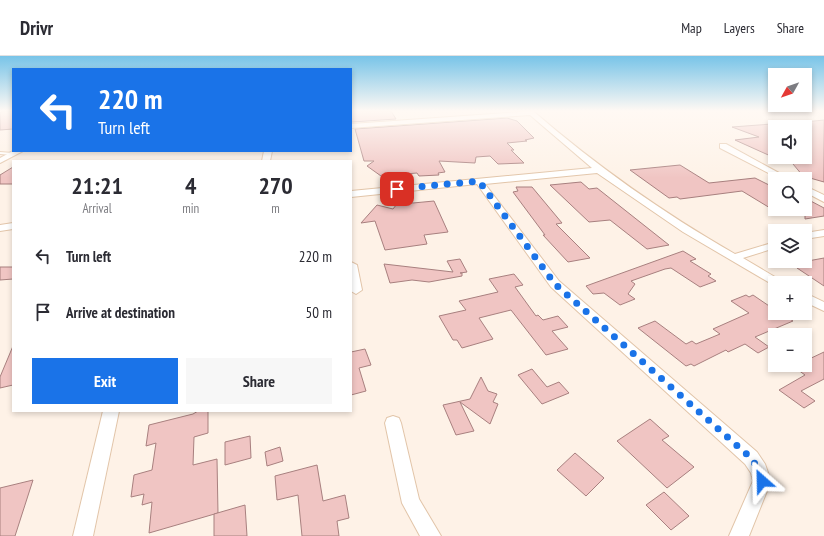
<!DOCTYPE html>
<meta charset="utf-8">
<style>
:root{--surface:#fff;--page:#f7f7f7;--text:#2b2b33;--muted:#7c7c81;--line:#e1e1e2;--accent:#1a73e8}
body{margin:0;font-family:"PT Sans Narrow",sans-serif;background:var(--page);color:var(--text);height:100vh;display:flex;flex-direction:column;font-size:15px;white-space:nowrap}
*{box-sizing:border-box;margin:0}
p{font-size:13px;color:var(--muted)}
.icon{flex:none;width:22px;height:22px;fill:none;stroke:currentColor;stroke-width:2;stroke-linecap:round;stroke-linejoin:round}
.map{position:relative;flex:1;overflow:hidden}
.side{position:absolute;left:12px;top:104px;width:340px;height:252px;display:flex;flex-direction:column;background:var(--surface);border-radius:0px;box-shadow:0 2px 6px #0003}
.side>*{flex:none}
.guide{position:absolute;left:12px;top:12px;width:340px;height:84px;border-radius:0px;box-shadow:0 2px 6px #0003;background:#1a73e8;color:#fff;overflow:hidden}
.needle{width:26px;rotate:230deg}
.tools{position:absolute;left:768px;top:12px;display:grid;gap:8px}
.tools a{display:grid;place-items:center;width:44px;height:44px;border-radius:0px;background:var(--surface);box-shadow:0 2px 6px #0003;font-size:20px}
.pin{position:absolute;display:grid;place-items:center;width:34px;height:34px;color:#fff;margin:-17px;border-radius:8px;box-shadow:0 2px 6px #0006}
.me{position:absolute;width:44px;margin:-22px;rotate:335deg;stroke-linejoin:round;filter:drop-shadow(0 0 3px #0008)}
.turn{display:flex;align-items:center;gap:14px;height:84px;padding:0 20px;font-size:18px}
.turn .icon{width:52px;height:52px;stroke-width:2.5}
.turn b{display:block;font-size:28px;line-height:34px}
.eta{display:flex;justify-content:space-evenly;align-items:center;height:68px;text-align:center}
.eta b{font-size:24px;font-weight:800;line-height:28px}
.action{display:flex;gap:8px;margin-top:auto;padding:8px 20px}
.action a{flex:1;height:46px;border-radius:0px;background:var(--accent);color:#fff;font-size:16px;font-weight:800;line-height:46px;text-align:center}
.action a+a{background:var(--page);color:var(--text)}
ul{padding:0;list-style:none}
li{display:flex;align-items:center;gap:12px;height:56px;padding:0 20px}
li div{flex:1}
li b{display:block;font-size:15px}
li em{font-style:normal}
header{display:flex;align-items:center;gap:24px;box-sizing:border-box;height:56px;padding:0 20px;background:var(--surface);border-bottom:1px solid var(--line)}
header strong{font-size:19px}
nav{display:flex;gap:22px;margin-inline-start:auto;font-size:14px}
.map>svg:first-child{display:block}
</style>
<header>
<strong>Drivr</strong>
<nav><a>Map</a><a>Layers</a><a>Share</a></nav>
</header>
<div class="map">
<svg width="824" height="480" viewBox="0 0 824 480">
<rect width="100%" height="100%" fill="#fef2e7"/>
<g fill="#f0c5c3" stroke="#a8807f">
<path d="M13,55V73L0,74V56Z"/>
<path d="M351,55H391L396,63L352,66Z"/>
<path d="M507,62L517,65L534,82L525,84L527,85L507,87L514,94H511L524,107L498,108L490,100L476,101L475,107L439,105L445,116L438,117L439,119L419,120L417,117L381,120L367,110L374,105H364L355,73Z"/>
<path d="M824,64V126L803,120L788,102L805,101V66Z"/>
<path d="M772,68L779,71H775V102L735,84L759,81L732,71Z"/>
<path d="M680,109L709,127L755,122L775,132V155L742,135L680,143L677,141L669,142L630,114Z"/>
<path d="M13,111V128H0V119Z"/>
<path d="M581,126L589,133L597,132L669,189L647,193L610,164L589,166L550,129Z"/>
<path d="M516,131H532L562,167L556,168L590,202L568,206L543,179H545L513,136L518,135Z"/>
<path d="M805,142L824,152V160L805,163Z"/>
<path d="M400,144L413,147L434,145L448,176L424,179L427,188L385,194L375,165L361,167L377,149L393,153Z"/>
<path d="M683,195L696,203L690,205L711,218L708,220L716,225L700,231L671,212L665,213L631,225L635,228L628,238L635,243L620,249L604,237L593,238L586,230Z"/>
<path d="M824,202V230L797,212L803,211L797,207Z"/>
<path d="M460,203L467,216L460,217H462V220L429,226L412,224L390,227L384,208L453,216L447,205Z"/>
<path d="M0,211H13V223L0,224Z"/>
<path d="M514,218L523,229L515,231L536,260L538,259L543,264L558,260L568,271L552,275L568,293L546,299L511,254L479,262L493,283L462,292L457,284H453L439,260L466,254L459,245L498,236L489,223Z"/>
<path d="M746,239L749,241L753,239L775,254V257H780L793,265L755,281L769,291L758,297L745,288L728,296L726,294L694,310L691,308L686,310L638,272L655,265L686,288L692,285L696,288L720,278L713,273L749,257L731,245Z"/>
<path d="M13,290V329L0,332V321Z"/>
<path d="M365,293L371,309L359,312L366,335L351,339V296Z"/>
<path d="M824,296V323L801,335L815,345L804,352L779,334L805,319L794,311L805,309V305Z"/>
<path d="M532,313L547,331L559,326L569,337L542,348L518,319Z"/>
<path d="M481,321L488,335L497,338L493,346L498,348L490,368L460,346L474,375L456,379L443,349L470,343Z"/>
<path d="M198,355H208V377L194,381L193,409L217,403L218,457L149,477L152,446L142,449L144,438L131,441L134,419L152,414L156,387L146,390L149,369L193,358Z"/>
<path d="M650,363L669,380L662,384L694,411L667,432L617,385Z"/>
<path d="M250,380L251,402L225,409V386Z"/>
<path d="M280,391L283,405L267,410L265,396Z"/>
<path d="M575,397L604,422L586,440L557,414Z"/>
<path d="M317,409L323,445L345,439L349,462L337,465L339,480H302L298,439L277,444L275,420Z"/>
<path d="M33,424L15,480H0V432Z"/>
<path d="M664,436L689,460L671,474L646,449Z"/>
<path d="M245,449L247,480H214V458Z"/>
</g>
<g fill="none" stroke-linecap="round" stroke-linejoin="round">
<defs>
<path id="service" d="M0,96L13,97L15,98L13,99L0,98Z"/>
<g id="minor">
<path d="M533,55C598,111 660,155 735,198L775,186V192L743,202L785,227H775V230L683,176L597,117L485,128L559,225L757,396L765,408L771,425L749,480H729L753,425L751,417L745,408L551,231L477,128L351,141V135L592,112L530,59L351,72V68Z"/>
<path d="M720,88H726L790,123H780L720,92Z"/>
<path d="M13,95H23L0,107V102Z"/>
<path d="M264,95H272L270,105H262Z"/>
<path d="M805,130L824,139V146L805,136Z"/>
<path d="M13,167V173L0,175V169Z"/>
<path d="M824,174V180L805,183V177Z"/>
<path d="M351,206L357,209L362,234L356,238L351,235Z"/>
<path d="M805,237L824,246V255L805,246Z"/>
<path d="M103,355H119L93,480H73Z"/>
<path d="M393,360L399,362L401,367L419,443L441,480H420L402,447L385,367L387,362Z"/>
</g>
</defs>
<use href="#service" stroke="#e2c5a9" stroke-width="2"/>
<use href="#minor" stroke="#e2c5a9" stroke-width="2"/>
<use href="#service" fill="#fff" fill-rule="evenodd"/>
<use href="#minor" fill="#fff" fill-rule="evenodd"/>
</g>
<linearGradient id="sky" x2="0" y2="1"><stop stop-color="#78c4e8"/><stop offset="0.45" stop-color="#fff9f4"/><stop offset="1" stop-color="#fff9f4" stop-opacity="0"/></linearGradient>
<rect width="824" height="122" fill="url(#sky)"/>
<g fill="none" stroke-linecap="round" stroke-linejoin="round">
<path stroke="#1a73e8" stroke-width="7" stroke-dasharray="0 12.6" d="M397,133L479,125L555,228L751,402L759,414L762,425"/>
</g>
</svg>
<div class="tools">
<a><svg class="needle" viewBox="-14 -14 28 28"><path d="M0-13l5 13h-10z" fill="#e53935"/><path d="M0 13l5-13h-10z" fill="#7c7c81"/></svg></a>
<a><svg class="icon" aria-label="sound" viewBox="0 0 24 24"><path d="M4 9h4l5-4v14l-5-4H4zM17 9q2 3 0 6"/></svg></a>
<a><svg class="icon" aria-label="search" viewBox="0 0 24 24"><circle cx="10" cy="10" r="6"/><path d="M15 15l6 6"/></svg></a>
<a><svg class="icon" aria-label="layers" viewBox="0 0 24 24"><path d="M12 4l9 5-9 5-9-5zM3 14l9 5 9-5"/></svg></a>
<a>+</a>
<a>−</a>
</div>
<div class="pin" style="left:397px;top:133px;background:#d93025"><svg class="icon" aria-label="arrive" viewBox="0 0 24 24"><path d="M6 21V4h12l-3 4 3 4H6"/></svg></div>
<svg class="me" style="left:762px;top:425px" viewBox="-20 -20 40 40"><path d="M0-17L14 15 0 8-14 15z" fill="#1a73e8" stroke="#fff" stroke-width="4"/></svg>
<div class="guide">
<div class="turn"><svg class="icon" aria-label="left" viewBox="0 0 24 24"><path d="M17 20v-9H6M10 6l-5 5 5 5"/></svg><div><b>220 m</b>Turn left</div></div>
</div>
<section class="side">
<div class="eta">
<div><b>21:21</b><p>Arrival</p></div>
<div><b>4</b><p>min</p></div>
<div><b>270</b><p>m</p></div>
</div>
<ul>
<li><svg class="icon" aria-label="left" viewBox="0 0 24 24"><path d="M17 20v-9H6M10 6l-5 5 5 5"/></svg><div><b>Turn left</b></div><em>220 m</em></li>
<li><svg class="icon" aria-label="arrive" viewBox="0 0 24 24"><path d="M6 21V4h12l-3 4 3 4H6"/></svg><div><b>Arrive at destination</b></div><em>50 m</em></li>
</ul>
<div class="action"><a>Exit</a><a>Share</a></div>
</section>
</div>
